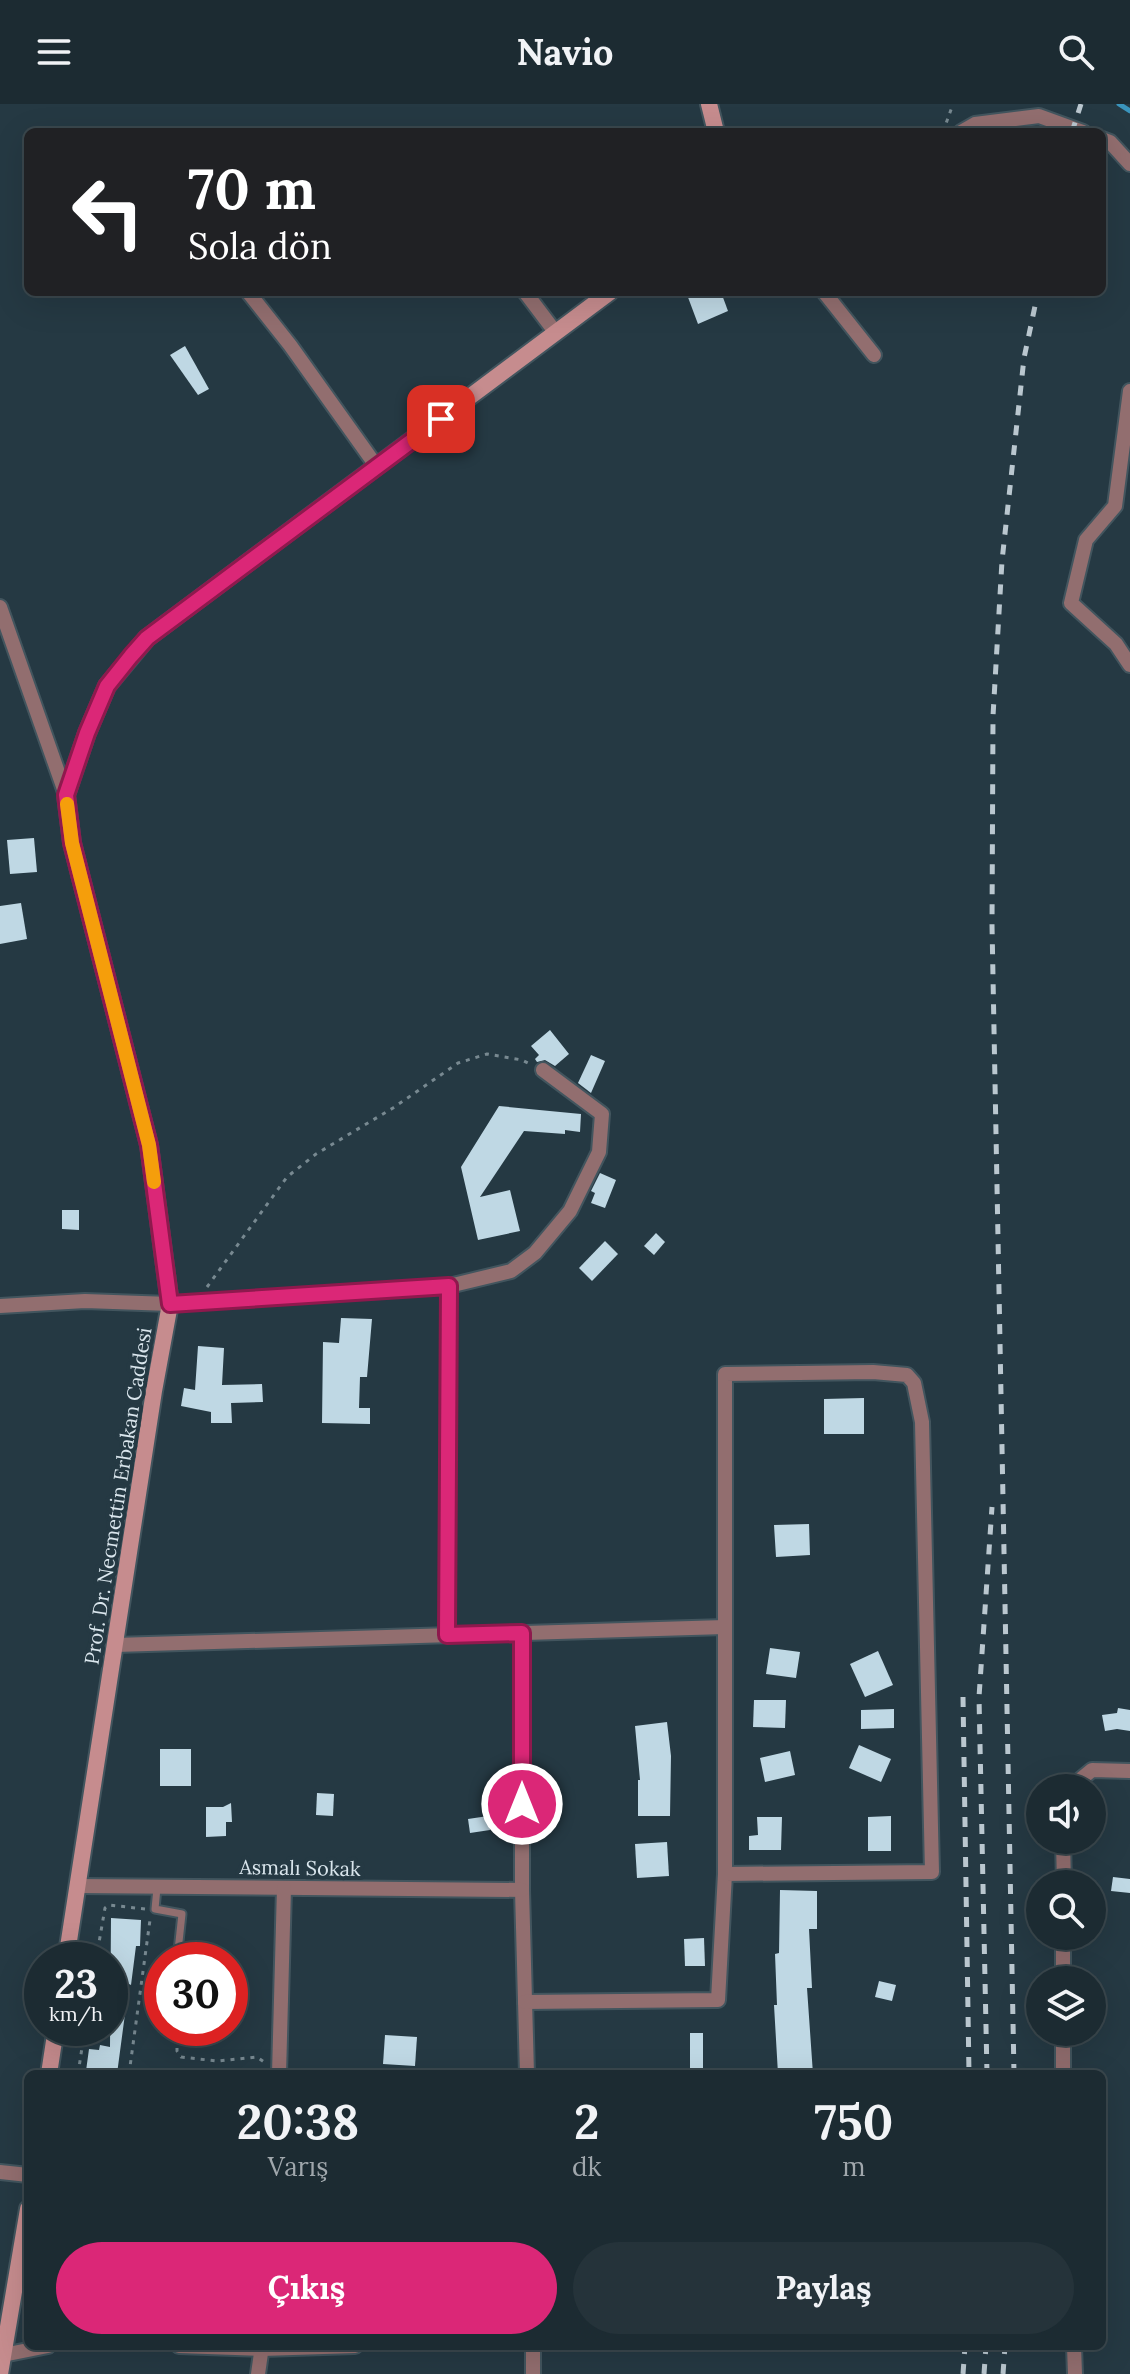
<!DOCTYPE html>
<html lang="tr">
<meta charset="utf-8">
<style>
:root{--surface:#1c2b32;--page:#25333a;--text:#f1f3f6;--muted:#a0a7ac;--line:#3a474d;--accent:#db2777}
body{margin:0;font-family:Lora,serif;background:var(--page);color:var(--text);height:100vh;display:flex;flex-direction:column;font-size:30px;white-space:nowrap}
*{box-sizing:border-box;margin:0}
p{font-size:26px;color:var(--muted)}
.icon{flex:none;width:44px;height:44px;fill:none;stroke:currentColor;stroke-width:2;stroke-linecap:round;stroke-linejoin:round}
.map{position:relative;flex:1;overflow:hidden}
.drawer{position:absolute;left:24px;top:1966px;width:1082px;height:280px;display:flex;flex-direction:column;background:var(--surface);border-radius:12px;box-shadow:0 8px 32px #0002,0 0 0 2px var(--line)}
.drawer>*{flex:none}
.top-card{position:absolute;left:24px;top:24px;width:1082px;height:168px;border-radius:12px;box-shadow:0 8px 32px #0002,0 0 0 2px var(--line);background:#202124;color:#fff;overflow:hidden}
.fabs{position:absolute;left:1026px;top:1670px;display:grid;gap:16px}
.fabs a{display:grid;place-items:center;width:80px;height:80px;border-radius:50%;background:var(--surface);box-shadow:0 8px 32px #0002,0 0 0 2px var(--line);font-size:40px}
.speed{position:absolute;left:24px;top:1838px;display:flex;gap:16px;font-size:40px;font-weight:700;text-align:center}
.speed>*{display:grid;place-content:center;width:104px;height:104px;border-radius:50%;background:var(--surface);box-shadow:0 8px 32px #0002,0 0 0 2px var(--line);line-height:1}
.speed small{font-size:20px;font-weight:400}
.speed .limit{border:12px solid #d22;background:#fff;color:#111}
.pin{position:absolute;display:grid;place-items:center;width:68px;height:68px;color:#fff;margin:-34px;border-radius:16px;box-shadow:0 4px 12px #0006}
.me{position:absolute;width:88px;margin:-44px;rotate:0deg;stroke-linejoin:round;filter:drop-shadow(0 0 6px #0008)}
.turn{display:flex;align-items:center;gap:28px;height:168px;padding:0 32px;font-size:36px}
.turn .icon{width:104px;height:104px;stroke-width:2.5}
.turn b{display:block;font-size:56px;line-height:68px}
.eta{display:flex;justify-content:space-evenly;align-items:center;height:136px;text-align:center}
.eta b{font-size:48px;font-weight:700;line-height:56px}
.button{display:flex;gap:16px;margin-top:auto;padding:16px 32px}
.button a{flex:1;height:92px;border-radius:48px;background:var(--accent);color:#fff;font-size:32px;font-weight:700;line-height:92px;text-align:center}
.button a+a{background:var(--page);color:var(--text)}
header{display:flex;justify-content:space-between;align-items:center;height:104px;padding:0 32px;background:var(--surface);font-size:36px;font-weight:700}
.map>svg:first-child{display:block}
</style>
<header><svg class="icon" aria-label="menu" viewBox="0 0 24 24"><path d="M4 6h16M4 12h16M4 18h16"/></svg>Navio<svg class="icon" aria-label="search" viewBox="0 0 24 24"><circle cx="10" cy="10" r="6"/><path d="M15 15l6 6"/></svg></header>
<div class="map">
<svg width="1130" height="2270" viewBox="0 0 1130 2270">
<rect width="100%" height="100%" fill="#253943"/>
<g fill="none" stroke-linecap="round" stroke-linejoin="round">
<path stroke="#3a94bc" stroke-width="5" d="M1119,0L1130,7"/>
</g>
<g fill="#bfd8e4">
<path d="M686,188H721L728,207L698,220Z"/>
<path d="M185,242L209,285L198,291L170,251Z"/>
<path d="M34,734L37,768L10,770L7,736Z"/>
<path d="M21,799L27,835L0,840V802Z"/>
<path d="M550,926L569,950L555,962L545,956L537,958L535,955L539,951L531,942Z"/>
<path d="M591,951L605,957L591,989L578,979Z"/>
<path d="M499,1002L581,1010L580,1028L565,1026V1030L524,1027L480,1093L510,1086L520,1127L478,1136L461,1063Z"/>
<path d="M600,1069L616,1076L605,1104L591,1099L595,1089L591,1087Z"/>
<path d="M62,1106H79V1126L62,1125Z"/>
<path d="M656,1129L665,1138L654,1151L644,1142Z"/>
<path d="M605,1137L618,1150L592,1177L579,1164Z"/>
<path d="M341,1214L372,1215L367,1273H360L359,1304H370V1320L322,1319L323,1238L339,1239Z"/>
<path d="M198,1242L224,1244L222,1281L262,1280L263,1298L231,1299L232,1319H211V1308L181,1302L184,1284L195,1286Z"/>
<path d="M864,1294V1330H824V1295Z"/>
<path d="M809,1420L810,1451L776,1453L774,1421Z"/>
<path d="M770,1544L800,1548L796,1574L766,1570Z"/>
<path d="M878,1547L893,1581L865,1593L850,1560Z"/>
<path d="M754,1596H786L785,1624L753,1623Z"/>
<path d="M1118,1604L1130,1606V1627L1117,1625L1105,1627L1102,1611L1117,1609Z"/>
<path d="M894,1605V1624L861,1625V1606Z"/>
<path d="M667,1618L671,1652L670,1712H638V1676H640L635,1622Z"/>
<path d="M859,1641L891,1655L881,1678L849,1664Z"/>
<rect x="160" y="1645" width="31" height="37"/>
<path d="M790,1647L795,1671L765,1678L760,1654Z"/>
<path d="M317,1689L334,1690L333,1712L316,1711Z"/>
<path d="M231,1699L232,1718H226V1732L206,1733V1703H223Z"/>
<path d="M488,1712L490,1726L470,1729L468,1715Z"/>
<path d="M891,1712V1747H868V1713Z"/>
<path d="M757,1713H782L781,1746H749V1732L758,1731Z"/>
<path d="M667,1738L669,1772L637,1774L635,1740Z"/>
<path d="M1113,1773L1130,1775V1789L1111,1787Z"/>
<path d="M780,1786L817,1787V1825H809L812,1884H807L813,1970H778L774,1901H777L775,1850L779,1849Z"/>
<path d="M111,1814L141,1816L140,1842H136L131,1881L129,1880L117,1970H96L86,1967L89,1945L99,1946L100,1941L110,1943Z"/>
<path d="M704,1834L705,1862H685L684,1835Z"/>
<path d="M879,1877L896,1881L892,1897L875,1893Z"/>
<rect x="690" y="1929" width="13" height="41"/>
<path d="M385,1931L417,1933L415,1962L383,1960Z"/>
</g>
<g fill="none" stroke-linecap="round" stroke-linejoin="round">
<defs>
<path id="lane" d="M157,1784L155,1805L182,1810L177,1856"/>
<g id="street">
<path d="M961,28L975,20L1039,12L1083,28"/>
<path d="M1102,35L1110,38L1130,60"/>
<path d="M248,188L290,241L377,363"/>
<path d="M525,188L556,229"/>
<path d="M824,188L874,251"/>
<path d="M1130,287L1115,402L1086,436L1071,499L1116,540L1130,561"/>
<path d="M0,503L66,691"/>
<path d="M0,1202L85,1197L170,1200L449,1182L511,1167L535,1149L570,1107L599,1048L602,1010L543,966"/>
<path d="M522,1529V1786L527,1970"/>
<path d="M447,1531L449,1182"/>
<path d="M115,1541L725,1523"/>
<path d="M1074,1684L1075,1680L1092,1666L1130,1667"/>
<path d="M1063,1736L1064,1780"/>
<path d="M77,1782L522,1786"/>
<path d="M1063,1876V1832"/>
<path d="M525,1898L718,1896L725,1770L932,1768L922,1318L914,1279L907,1271L873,1268L725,1270V1770"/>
<path d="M279,1970L284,1784"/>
<path d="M1063,1970V1928"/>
<path d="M0,2068L28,2071"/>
<path d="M179,2242L262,2245L355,2242"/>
<path d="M1074,2242L1075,2270"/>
<path d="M3,2251L48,2242"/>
<path d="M258,2270L262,2242"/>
<path d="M533,2270V2242"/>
</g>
<g id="secondary">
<path d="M709,0L716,28"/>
<path d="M66,1856L154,1287L170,1200L149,1041L72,739L66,691L87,629L107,582L147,534L610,188"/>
<path d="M49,1970L56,1924"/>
<path d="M0,2270L28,2105"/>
</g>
</defs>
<use href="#lane" stroke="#42555e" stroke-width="11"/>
<use href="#street" stroke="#42555e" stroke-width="18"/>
<use href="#secondary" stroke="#42555e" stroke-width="20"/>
<g stroke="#788991" stroke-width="3" stroke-dasharray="4 6" stroke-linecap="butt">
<path d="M943,28L953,0"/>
<path d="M207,1183L287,1073L316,1050L393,1004L458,959L487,950L522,956L530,960"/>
<path d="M96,1856L105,1804L109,1801L145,1805"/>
<path d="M177,1924V1947L181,1953L217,1957L257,1953L264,1958"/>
<path d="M78,1970L85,1924"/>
<path d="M129,1970L150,1816"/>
</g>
<use href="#lane" stroke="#926e6f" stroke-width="7"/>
<use href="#street" stroke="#926e6f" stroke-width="14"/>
<use href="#secondary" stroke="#c68c8e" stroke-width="16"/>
<g stroke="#bac7cf" stroke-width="5" stroke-dasharray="10 10" stroke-linecap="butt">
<path d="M1072,28L1081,0"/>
<path d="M963,1593L969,1970"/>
<path d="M987,1970L979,1593L992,1403"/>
<path d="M1014,1970L992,821L993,612L1002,457L1024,254L1038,188"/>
<path d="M963,2270L965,2242"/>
<path d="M984,2270L986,2242"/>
<path d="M1003,2270L1005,2242"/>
</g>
</g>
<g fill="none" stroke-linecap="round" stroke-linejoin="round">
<defs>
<path id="route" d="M441,315L147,534L131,552L107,582L87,629L66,691L72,739L149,1041L170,1200L449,1182L447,1531L522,1529V1700"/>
</defs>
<use href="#route" stroke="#8e194d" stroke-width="20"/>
<use href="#route" stroke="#db2777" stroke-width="14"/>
<path stroke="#f59e0b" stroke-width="14" d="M67,700L72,739L149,1041L154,1078"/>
</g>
<g text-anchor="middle" stroke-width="8" stroke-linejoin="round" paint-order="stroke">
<g font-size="20" fill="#dae6ed" stroke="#253943">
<text transform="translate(118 1392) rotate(-81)" y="7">Prof. Dr. Necmettin Erbakan Caddesi</text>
<text transform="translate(300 1764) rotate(1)" y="7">Asmalı Sokak</text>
</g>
</g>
</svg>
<div class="fabs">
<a><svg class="icon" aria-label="sound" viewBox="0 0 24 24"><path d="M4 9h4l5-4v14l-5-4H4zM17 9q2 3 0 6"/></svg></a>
<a><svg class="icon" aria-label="search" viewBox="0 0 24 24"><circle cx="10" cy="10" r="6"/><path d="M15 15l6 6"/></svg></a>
<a><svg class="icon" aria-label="layers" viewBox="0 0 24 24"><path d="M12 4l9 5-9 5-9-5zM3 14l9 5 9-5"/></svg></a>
</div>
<div class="speed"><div>23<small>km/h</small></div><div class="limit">30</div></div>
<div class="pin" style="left:441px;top:315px;background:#d93025"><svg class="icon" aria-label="arrive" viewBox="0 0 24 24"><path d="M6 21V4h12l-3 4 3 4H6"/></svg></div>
<svg class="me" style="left:522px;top:1700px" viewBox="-20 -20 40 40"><circle r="17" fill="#db2777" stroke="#fff" stroke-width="3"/><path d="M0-11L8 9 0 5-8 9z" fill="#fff"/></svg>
<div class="top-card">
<div class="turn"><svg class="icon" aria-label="left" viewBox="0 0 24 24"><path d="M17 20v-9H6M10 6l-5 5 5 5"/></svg><div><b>70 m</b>Sola dön</div></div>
</div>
<section class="drawer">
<div class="eta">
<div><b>20:38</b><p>Varış</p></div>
<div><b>2</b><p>dk</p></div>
<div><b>750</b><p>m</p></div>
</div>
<div class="button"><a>Çıkış</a><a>Paylaş</a></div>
</section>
</div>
